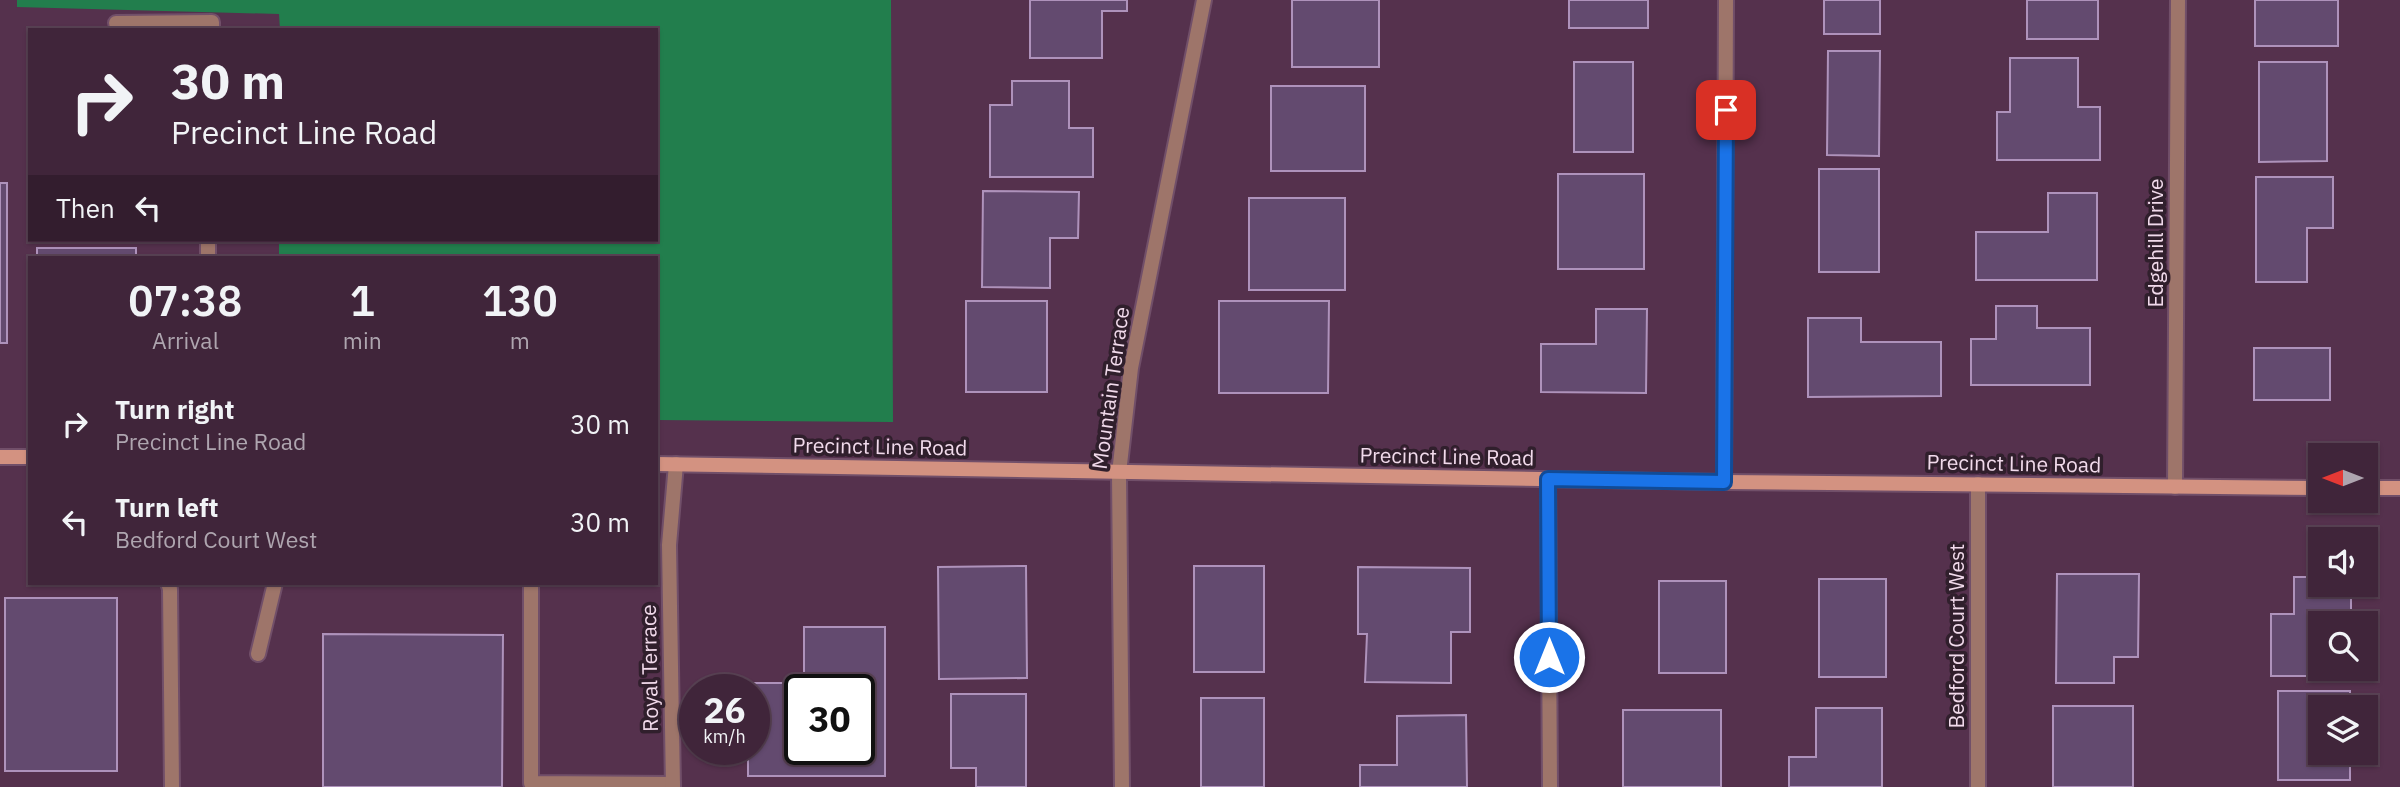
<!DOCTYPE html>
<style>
:root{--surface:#40253a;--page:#472d42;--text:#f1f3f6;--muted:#aea5af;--line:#594254}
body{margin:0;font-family:"IBM Plex Sans",sans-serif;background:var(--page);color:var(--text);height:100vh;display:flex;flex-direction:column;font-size:26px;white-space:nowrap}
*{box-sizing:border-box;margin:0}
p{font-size:23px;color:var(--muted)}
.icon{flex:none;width:38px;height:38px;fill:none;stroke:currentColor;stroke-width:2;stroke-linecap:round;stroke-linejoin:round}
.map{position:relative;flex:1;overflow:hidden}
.details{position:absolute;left:28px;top:256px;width:630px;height:329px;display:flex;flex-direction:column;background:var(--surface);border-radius:0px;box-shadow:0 2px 5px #0004,0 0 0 2px var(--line)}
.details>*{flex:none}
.banner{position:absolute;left:28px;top:28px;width:630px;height:214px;border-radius:0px;box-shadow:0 2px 5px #0004,0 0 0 2px var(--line);background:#40253a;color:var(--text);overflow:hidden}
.needle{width:46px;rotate:270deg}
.fabs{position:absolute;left:2308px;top:443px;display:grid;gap:14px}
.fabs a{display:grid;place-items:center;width:70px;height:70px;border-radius:0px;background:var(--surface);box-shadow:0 2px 5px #0004,0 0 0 2px var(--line);font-size:35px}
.speed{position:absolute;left:679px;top:674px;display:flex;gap:14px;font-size:35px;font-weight:700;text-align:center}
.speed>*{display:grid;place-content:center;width:91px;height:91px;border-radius:50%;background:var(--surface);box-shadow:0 2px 5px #0004,0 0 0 2px var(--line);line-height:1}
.speed small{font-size:18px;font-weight:400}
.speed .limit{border:4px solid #111;border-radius:10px;background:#fff;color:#111}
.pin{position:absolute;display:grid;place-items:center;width:60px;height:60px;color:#fff;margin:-30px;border-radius:14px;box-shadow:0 4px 10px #0006}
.me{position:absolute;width:77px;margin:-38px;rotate:0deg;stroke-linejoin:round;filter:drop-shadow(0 0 5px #0008)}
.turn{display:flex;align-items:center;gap:24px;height:147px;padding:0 28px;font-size:32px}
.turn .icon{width:91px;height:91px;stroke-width:2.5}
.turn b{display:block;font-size:49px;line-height:60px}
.then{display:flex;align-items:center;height:66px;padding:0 28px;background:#0003;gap:14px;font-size:26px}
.eta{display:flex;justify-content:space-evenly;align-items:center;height:119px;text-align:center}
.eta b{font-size:42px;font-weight:600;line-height:49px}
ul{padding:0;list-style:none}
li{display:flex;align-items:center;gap:21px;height:98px;padding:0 28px}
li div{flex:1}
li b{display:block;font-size:26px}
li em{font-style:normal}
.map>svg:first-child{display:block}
</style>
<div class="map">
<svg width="2400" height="787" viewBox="0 0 2400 787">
<rect width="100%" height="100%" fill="#55314d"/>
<path fill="#227e4d" d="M17,0H891L893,422L656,420V257H279V240H656V30H280L279,14L17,7Z"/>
<g fill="#634a6f" stroke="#ae92bb" stroke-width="2" fill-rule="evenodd">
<path d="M1030,0H1127V11H1102V58H1030Z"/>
<rect x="1292" y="0" width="87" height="67"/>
<rect x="1569" y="0" width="79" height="28"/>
<rect x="1824" y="0" width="56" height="34"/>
<rect x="2027" y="0" width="71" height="39"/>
<rect x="2255" y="0" width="83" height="46"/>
<path d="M1828,51H1880L1879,156L1827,155Z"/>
<path d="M2010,58H2078V107H2100V160H1997V112H2010Z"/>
<rect x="1574" y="62" width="59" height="90"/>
<path d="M2259,62H2327V161L2259,162Z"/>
<path d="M1012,81H1069V128H1093V177H990V105H1012Z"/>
<rect x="1271" y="86" width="94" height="85"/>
<rect x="1819" y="169" width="60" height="103"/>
<rect x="1558" y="174" width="86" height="95"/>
<path d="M2256,177H2333V228H2307V282H2256Z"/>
<rect x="0" y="183" width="7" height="160"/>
<path d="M983,191L1079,192L1078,238H1050V288L982,287Z"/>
<path d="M2048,193H2097V280H1976V232H2048Z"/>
<rect x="1249" y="198" width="96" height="92"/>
<rect x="37" y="248" width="99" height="9"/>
<rect x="966" y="301" width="81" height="91"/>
<path d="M1219,301H1329L1328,393H1219Z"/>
<path d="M1996,306H2037V328H2090V385H1971V339H1996Z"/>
<path d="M1596,309H1647L1646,393L1541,392V344H1596Z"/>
<path d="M1808,318H1861V342H1941V396L1808,397Z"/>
<rect x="2254" y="348" width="76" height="52"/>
<path d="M1026,566L1027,678L939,679L938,567Z"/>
<rect x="1194" y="566" width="70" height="106"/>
<path d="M1358,567L1470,568V632H1451V683L1365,682L1367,634H1358Z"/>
<path d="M2057,574H2139L2138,657H2114V683H2056Z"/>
<path d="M2294,577H2320V584H2351V623H2320V668H2351V676H2271V614H2294Z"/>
<rect x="1819" y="579" width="67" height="98"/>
<rect x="1659" y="581" width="67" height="92"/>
<rect x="5" y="598" width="112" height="173"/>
<path d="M804,627H885V776H748V749H754V690H748V683H804ZM800,690H859V749H800Z"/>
<path d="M323,634L503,635L502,787H323Z"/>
<path d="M2278,691H2350V707H2320V752H2350V780H2278Z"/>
<path d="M951,694H1026V787H976V768H951Z"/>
<rect x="1201" y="698" width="63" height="89"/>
<rect x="2053" y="706" width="80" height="81"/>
<path d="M1816,708H1882V787H1789V757H1816Z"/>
<rect x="1623" y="710" width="98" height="77"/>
<path d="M1466,715L1467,787H1360V765H1397V716Z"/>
</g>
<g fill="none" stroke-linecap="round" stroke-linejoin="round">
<defs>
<g id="lane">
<path d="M116,23L212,22V30"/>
<path d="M208,257V240"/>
<path d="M168,583L170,589L172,787"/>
<path d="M531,583V783L673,784"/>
<path d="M258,654L275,583"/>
</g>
<g id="street">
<path d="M1548,479L1550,787"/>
<path d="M1724,482L1726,0"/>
<path d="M1978,484V787"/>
<path d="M2175,487L2178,0"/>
<path d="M673,787L669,545L676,464"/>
<path d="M1122,787L1119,473L1131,368L1204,0"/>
</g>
<g id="secondary">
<path d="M0,457H30"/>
<path d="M656,464L1724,482L2320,488"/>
<path d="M2366,488H2400"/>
</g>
</defs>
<use href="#lane" stroke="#714f69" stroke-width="18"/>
<use href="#street" stroke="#714f69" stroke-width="18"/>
<use href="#secondary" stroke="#714f69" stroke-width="18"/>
<use href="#lane" stroke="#9e756a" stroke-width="14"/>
<use href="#street" stroke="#9e756a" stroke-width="14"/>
<use href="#secondary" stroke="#d39281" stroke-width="14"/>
</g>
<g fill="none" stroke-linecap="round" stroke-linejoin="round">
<defs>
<path id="route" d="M1549,657L1548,479L1724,482L1726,110"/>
</defs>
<use href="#route" stroke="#114b97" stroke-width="18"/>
<use href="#route" stroke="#1a73e8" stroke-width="12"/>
</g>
<g text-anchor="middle" stroke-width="7" stroke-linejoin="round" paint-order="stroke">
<g font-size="21" fill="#f1daeb" stroke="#301f2c">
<text transform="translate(2156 243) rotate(-90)" y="7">Edgehill Drive</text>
<text transform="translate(1111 388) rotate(-82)" y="7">Mountain Terrace</text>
<text transform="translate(880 447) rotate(1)" y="7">Precinct Line Road</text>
<text transform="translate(1447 457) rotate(1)" y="7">Precinct Line Road</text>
<text transform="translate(2014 464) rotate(1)" y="7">Precinct Line Road</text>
<text transform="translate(1957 636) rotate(-90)" y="7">Bedford Court West</text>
<text transform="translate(650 668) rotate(-91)" y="7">Royal Terrace</text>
</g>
</g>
</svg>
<div class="fabs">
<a><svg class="needle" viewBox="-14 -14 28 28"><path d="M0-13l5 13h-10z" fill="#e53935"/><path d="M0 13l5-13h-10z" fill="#aea5af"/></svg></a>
<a><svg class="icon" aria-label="sound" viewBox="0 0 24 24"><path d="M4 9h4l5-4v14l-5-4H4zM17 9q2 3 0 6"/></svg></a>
<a><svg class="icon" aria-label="search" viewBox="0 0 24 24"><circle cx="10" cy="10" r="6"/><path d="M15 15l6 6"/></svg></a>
<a><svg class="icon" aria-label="layers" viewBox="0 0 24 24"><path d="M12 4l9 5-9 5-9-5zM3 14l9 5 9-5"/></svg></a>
</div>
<div class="speed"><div>26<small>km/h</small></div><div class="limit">30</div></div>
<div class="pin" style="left:1726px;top:110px;background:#d93025"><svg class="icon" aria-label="arrive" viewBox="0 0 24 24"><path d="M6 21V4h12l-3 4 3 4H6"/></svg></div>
<svg class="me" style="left:1549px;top:657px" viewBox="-20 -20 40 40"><circle r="17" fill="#1a73e8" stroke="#fff" stroke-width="3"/><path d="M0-11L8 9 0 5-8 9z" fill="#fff"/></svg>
<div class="banner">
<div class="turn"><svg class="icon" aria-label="right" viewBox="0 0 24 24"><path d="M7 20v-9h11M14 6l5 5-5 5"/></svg><div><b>30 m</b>Precinct Line Road</div></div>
<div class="then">Then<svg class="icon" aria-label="left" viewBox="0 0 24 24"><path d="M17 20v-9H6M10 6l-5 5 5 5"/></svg></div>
</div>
<section class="details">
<div class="eta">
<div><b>07:38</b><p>Arrival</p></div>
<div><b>1</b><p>min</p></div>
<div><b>130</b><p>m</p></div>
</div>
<ul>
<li><svg class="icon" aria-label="right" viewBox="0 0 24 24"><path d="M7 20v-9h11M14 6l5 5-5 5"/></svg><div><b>Turn right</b><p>Precinct Line Road</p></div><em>30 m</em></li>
<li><svg class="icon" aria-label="left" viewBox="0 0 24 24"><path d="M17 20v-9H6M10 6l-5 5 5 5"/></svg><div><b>Turn left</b><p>Bedford Court West</p></div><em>30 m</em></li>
</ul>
</section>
</div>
